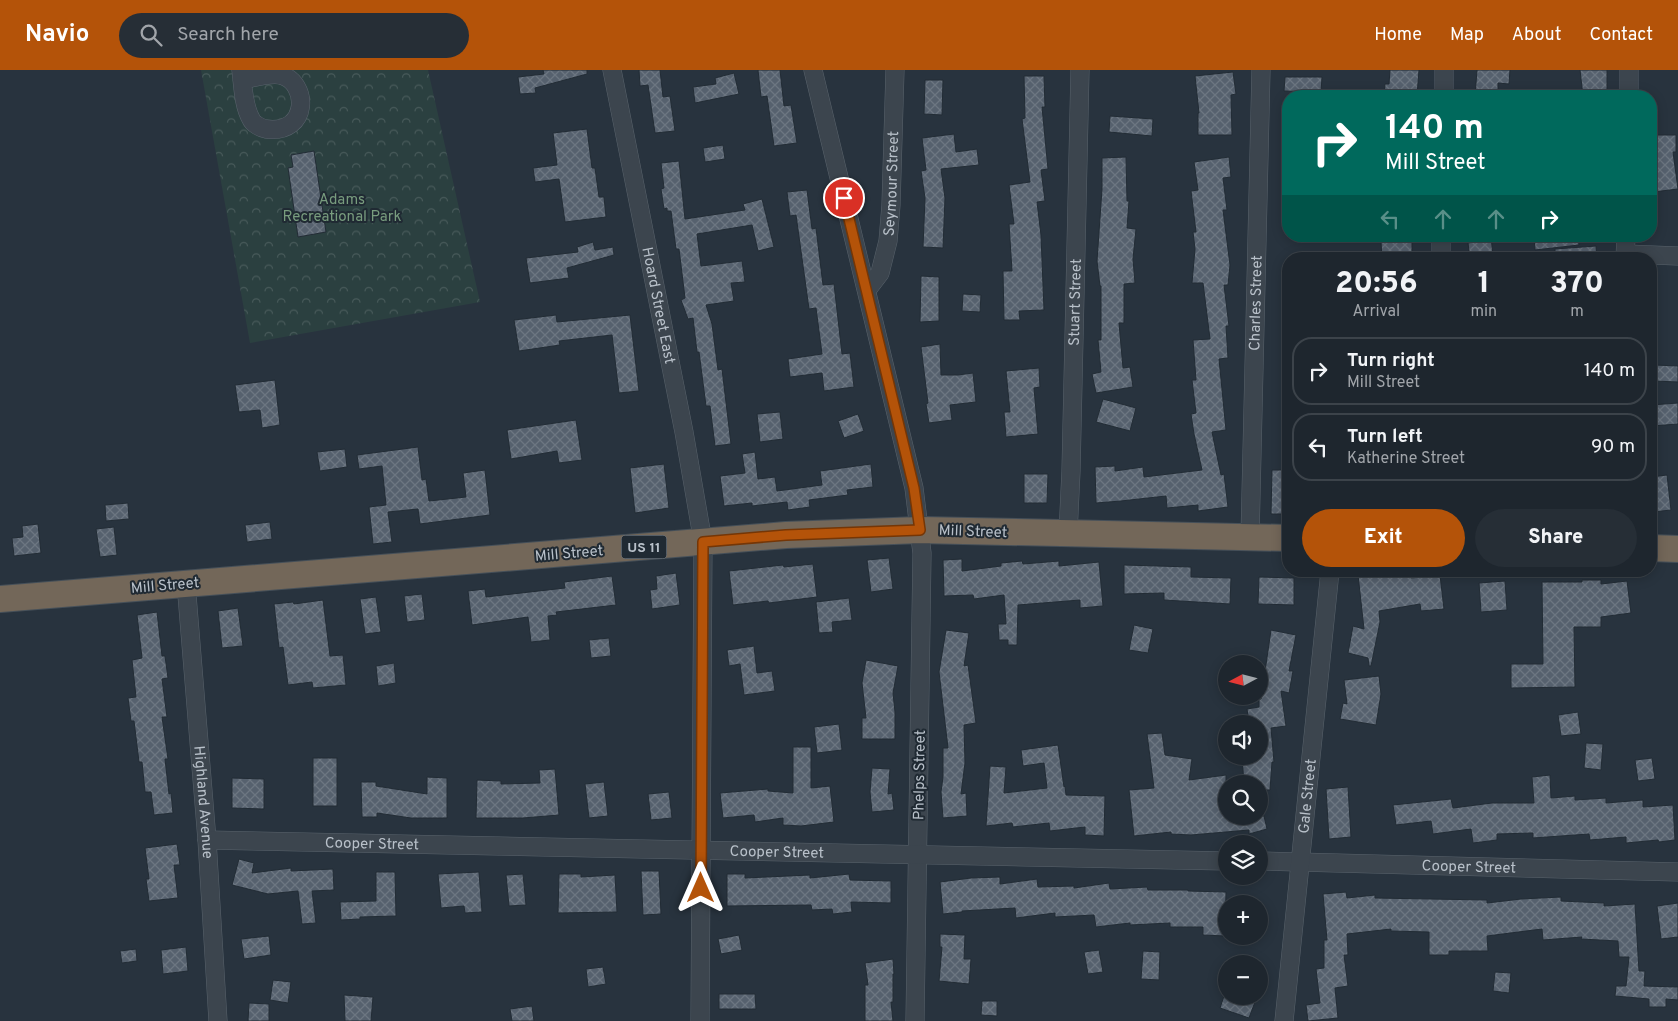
<!DOCTYPE html>
<meta charset="utf-8">
<style>
:root{--surface:#1e262e;--page:#262e36;--text:#f1f3f6;--muted:#a1a5aa;--line:#3c434a;--accent:#b45309}
body{margin:0;font-family:Overpass,sans-serif;background:var(--page);color:var(--text);height:100vh;display:flex;flex-direction:column;font-size:19px;white-space:nowrap}
*{box-sizing:border-box;margin:0}
p{font-size:16px;color:var(--muted)}
.icon{flex:none;width:28px;height:28px;fill:none;stroke:currentColor;stroke-width:2;stroke-linecap:round;stroke-linejoin:round}
.map{position:relative;flex:1;overflow:hidden}
.sheet{position:absolute;left:1282px;top:182px;width:375px;height:325px;display:flex;flex-direction:column;background:var(--surface);border-radius:20px;box-shadow:0 2px 12px #0003,0 0 0 1px var(--line)}
.sheet>*{flex:none}
.hud{position:absolute;left:1282px;top:20px;width:375px;height:152px;border-radius:20px;box-shadow:0 2px 12px #0003,0 0 0 1px var(--line);background:#00695c;color:#fff;overflow:hidden}
.needle{width:32px;rotate:263deg}
.controls{position:absolute;left:1218px;top:585px;display:grid;gap:10px}
.controls a{display:grid;place-items:center;width:50px;height:50px;border-radius:50%;background:var(--surface);box-shadow:0 2px 12px #0003,0 0 0 1px var(--line);font-size:25px}
.pin{position:absolute;display:grid;place-items:center;width:42px;height:42px;color:#fff;margin:-21px;border:2px solid #fff;border-radius:50%;box-shadow:0 1px 5px #0007}
.me{position:absolute;width:55px;margin:-28px;rotate:0deg;stroke-linejoin:round;filter:drop-shadow(0 0 4px #0008)}
.turn{display:flex;align-items:center;gap:18px;height:105px;padding:0 20px;font-size:22px}
.turn .icon{width:65px;height:65px;stroke-width:2.5}
.turn b{display:block;font-size:35px;line-height:42px}
.lanes{display:flex;align-items:center;height:48px;padding:0 20px;background:#0003;justify-content:center;gap:25px;direction:ltr}
.lanes .off{opacity:.35}
.eta{display:flex;justify-content:space-evenly;align-items:center;height:85px;text-align:center}
.eta b{font-size:30px;font-weight:800;line-height:35px}
.cta{display:flex;gap:10px;margin-top:auto;padding:10px 20px}
.cta a{flex:1;height:58px;border-radius:30px;background:var(--accent);color:#fff;font-size:20px;font-weight:800;line-height:58px;text-align:center}
.cta a+a{background:var(--page);color:var(--text)}
ul{padding:0;list-style:none}
li{display:flex;align-items:center;gap:15px;height:68px;margin:0 10px 8px;padding:0 10px;border:2px solid var(--line);border-radius:20px}
li div{flex:1}
li b{display:block;font-size:19px}
li em{font-style:normal}
header{display:flex;align-items:center;gap:30px;box-sizing:border-box;height:70px;padding:0 25px;background:var(--accent);color:#fff}
header strong{font-size:24px}
nav{display:flex;gap:28px;margin-inline-start:auto;font-size:18px}
.search{width:350px;height:45px;background:var(--page);display:flex;align-items:center;gap:12px;box-sizing:border-box;padding:0 18px;border-radius:28px;color:var(--muted);font-size:19px}
.map>svg:first-child{display:block}
</style>
<header>
<strong>Navio</strong>
<div class="search"><svg class="icon" aria-label="search" viewBox="0 0 24 24"><circle cx="10" cy="10" r="6"/><path d="M15 15l6 6"/></svg>Search here</div>
<nav><a>Home</a><a>Map</a><a>About</a><a>Contact</a></nav>
</header>
<div class="map">
<svg width="1678" height="951" viewBox="0 0 1678 951">
<defs>
<pattern id="forest-crowns" width="20" height="18" patternUnits="userSpaceOnUse" patternTransform="scale(1.25)"><rect width="20" height="18" fill="#2b4040"/><path d="M2 6a3 3 0 1 1 6 0M12 15a3 3 0 1 1 6 0" fill="none" stroke="#485a5a"/></pattern>
<pattern id="building-cross-hatch" width="8" height="8" patternUnits="userSpaceOnUse" patternTransform="scale(1.25)"><rect width="8" height="8" fill="#56616e"/><path d="M0 0l8 8M0 8l8-8" fill="none" stroke="#6c7681"/></pattern>
</defs>
<rect width="100%" height="100%" fill="#28333e"/>
<path fill="url(#forest-crowns)" d="M201,0H428L480,232L250,273Z"/>
<g fill="url(#building-cross-hatch)" stroke="#222c35">
<path d="M543,0H587V4L535,18L536,23L520,24L518,7L544,4Z"/>
<path d="M639,0H660L663,27L670,26L675,61L655,63L648,15L640,16Z"/>
<path d="M758,0H780L784,36L791,35L797,73L774,76L767,26L761,27Z"/>
<path d="M1390,0H1419L1417,26H1384L1385,14H1389Z"/>
<path d="M1477,0H1510L1509,14L1498,13V26H1475Z"/>
<path d="M1580,0H1607V26H1583Z"/>
<path d="M1233,2L1236,24L1231,25L1232,65H1198V43H1199L1195,6Z"/>
<path d="M734,3L739,24L695,33L693,17L716,14L715,8Z"/>
<path d="M1024,6H1044L1045,37H1042L1048,99L1041,100L1045,131L1037,132L1041,165L1044,240L1019,241L1020,250H1004L1003,201H1012L1009,154H1014L1009,115L1030,112L1022,49L1025,48Z"/>
<path d="M1285,7H1322L1321,22L1284,21Z"/>
<path d="M925,10H943L942,45L924,44Z"/>
<path d="M1110,46L1153,49L1152,66L1109,62Z"/>
<path d="M587,59L592,98H595L599,127H604L606,147L565,152L559,109L535,112L533,98L557,95L553,63Z"/>
<path d="M954,64L956,82L977,79L979,95L941,99L945,128L943,178L923,177L925,128L921,101L926,100L922,68Z"/>
<path d="M1653,65H1676V82H1673L1678,119L1653,122L1651,108Z"/>
<path d="M723,75L725,89L705,92L703,78Z"/>
<path d="M314,81L326,162L298,167L288,98L293,97L291,85Z"/>
<path d="M1126,87L1127,131H1129L1127,158L1136,159L1133,189L1135,213L1124,214V253H1119L1123,298L1130,297L1133,317L1096,323L1092,304L1101,302L1098,270H1101V216H1100L1097,191L1102,119V88Z"/>
<path d="M1229,87L1231,107L1223,108L1227,140H1223L1230,195L1228,215H1224L1229,256H1226L1228,288L1219,289L1226,360L1212,362L1221,405L1224,404L1228,437L1198,441V435L1167,438L1166,426L1121,431L1096,433L1095,397L1115,396V401L1143,397L1144,407L1202,400L1194,364L1191,344L1196,343L1192,310H1196L1193,270L1210,269L1203,213H1192L1195,179L1193,162H1196L1191,121L1198,120L1194,92Z"/>
<path d="M679,91L685,149L745,140L743,134L762,129L774,177L758,181L752,155L697,164L701,196L742,191L745,212L731,213L734,231L706,235L712,254L718,300L722,299L731,374L715,376L710,336H706L699,282H697L693,248L688,249L681,230L685,228L679,179H676L671,141H667V138L664,139L661,119L664,118L661,93Z"/>
<path d="M807,120L812,159L816,158L823,215L834,214L842,284L850,283L854,317L824,321L822,303L790,307L788,289L822,284L816,238L809,239L796,145L790,146L787,122Z"/>
<path d="M1473,166H1491L1493,186L1470,189L1468,173L1474,172Z"/>
<path d="M1534,166H1578L1579,175L1535,180Z"/>
<path d="M1412,171V187L1382,189L1381,172Z"/>
<path d="M593,172L595,180L613,177L614,185L567,198L569,208L530,213L526,188L578,182L577,177Z"/>
<path d="M1596,176L1597,189H1555V179Z"/>
<path d="M921,206L939,207V251L920,252Z"/>
<path d="M963,224L981,225L980,242L962,241Z"/>
<path d="M556,245L557,252L630,245L639,321L619,323L612,265L559,271L560,275L519,281L514,250Z"/>
<path d="M940,274L941,305H958L973,303L976,332L950,335L952,350L929,353L926,334L928,333L921,277Z"/>
<path d="M1655,295L1678,296V312L1654,311Z"/>
<path d="M1039,298L1040,317L1034,318L1038,364L1006,367L1004,342H1010L1006,301Z"/>
<path d="M275,310L280,355L262,358L260,340L239,342L235,315Z"/>
<path d="M1103,329L1136,338L1130,361L1096,352Z"/>
<path d="M1678,333V354L1652,356L1651,335Z"/>
<path d="M780,342L783,369L760,372L757,344Z"/>
<path d="M858,344L864,361L844,368L838,351Z"/>
<path d="M576,350L582,390L559,393L557,381L511,389L507,360Z"/>
<path d="M418,377L422,410L426,409L429,431L466,427L463,403L485,400L490,445L420,454L418,439L388,442L392,472L373,474L369,437L386,435L382,396L359,399L357,385Z"/>
<path d="M345,379L347,397L320,401L317,382Z"/>
<path d="M755,382L758,409L775,407L777,421L822,415L820,401L871,394L873,417L847,420L848,425L809,430L810,437L788,440L787,432L752,436V433L724,436L720,406L745,403L742,384Z"/>
<path d="M664,394L669,438L635,443L630,398Z"/>
<path d="M1272,400H1289V444H1271Z"/>
<path d="M1024,404H1048L1047,433H1024Z"/>
<path d="M1667,405L1671,440L1653,442L1651,407Z"/>
<path d="M128,433L129,449L106,451L105,435Z"/>
<path d="M270,452L272,469L247,472L245,455Z"/>
<path d="M38,454L41,483L14,486L12,468L23,467L22,456Z"/>
<path d="M114,457L117,485L100,487L96,459Z"/>
<path d="M889,488L893,519L871,522L867,490Z"/>
<path d="M962,489V501L1001,496V493L1022,491L1023,494L1059,491V496L1099,492L1103,536L1080,538V530L1018,535L1017,575H1008V570H999L998,554H1006L1004,525L974,529L973,525L944,526L943,490Z"/>
<path d="M813,494L817,527L769,533L768,531L733,535L729,501L783,495L784,497Z"/>
<path d="M1124,495L1191,497V507L1231,508L1230,534L1164,530V523L1124,524Z"/>
<path d="M1409,501L1411,508L1440,505L1444,539L1421,541L1420,534L1379,541L1380,552L1371,596H1369L1368,588L1348,583L1353,556L1364,559L1358,505L1375,503V507Z"/>
<path d="M676,503L680,535L652,539L650,520L657,519L656,506Z"/>
<path d="M612,506L616,535L556,542L557,545L548,546L550,570L531,572L528,547L472,555L468,521L485,519L486,527L565,518L564,512Z"/>
<path d="M1259,507L1294,508V535L1258,534Z"/>
<path d="M1582,510H1601V514L1627,511L1631,543L1601,547V557H1574L1575,617L1511,618V594H1543L1542,512H1582Z"/>
<path d="M1505,511L1507,540L1481,542L1479,513Z"/>
<path d="M422,524L425,550L407,552L404,526Z"/>
<path d="M376,527L381,562L365,564L360,529Z"/>
<path d="M849,528L852,550L832,552L833,562L819,563L816,532Z"/>
<path d="M323,530L330,586L343,585L346,615L313,618L312,612L288,615L283,577L279,578L274,534L293,532L294,534Z"/>
<path d="M238,538L243,576L222,578L218,541Z"/>
<path d="M157,542L162,586H165L168,608L162,609L167,647H162L168,689H165L169,724L171,723L173,743L154,745L151,722H145L142,692H139L134,651H131L128,628L136,627L132,590L142,588L137,545Z"/>
<path d="M1134,555L1153,559L1148,583L1129,580Z"/>
<path d="M946,560L969,563L964,596L968,595L976,653L964,655L965,693L961,724L966,723L967,746L943,748L941,722L943,707V678H948L939,602Z"/>
<path d="M1271,560L1296,565L1289,601H1293L1289,623L1281,621L1286,656L1271,658L1274,692H1272L1270,720H1259V714H1244L1242,686H1259V654H1249L1247,639L1259,637V629H1261Z"/>
<path d="M609,568L611,586L591,588L589,570Z"/>
<path d="M754,576L757,603L772,601L775,621L744,625L740,594L729,596L727,580Z"/>
<path d="M866,590L898,596L893,623L895,642V669H862V648H866L862,613Z"/>
<path d="M394,593L396,613L378,616L376,596Z"/>
<path d="M1379,606L1381,624L1376,655L1340,649L1343,633L1347,634L1344,610Z"/>
<path d="M1578,642L1581,664L1561,666L1558,645Z"/>
<path d="M839,654L842,680L817,683L814,657Z"/>
<path d="M1162,663L1165,685L1192,689L1189,710L1226,705V746H1264L1267,759L1249,764V760L1191,765L1171,764V762L1134,766L1129,720L1154,718L1147,664Z"/>
<path d="M1586,673L1603,674L1601,700L1584,698Z"/>
<path d="M1058,675L1064,717L1065,716L1066,725L1105,726L1104,766L1085,765V757L1050,761L1049,753L1013,757L1012,753L986,756L990,696L1006,697L1004,723L1047,718L1044,693L1023,696L1021,680Z"/>
<path d="M793,677H811V718L830,716L834,752L801,756L783,755V748L755,752L754,745L723,748L720,723L768,719V721L793,723Z"/>
<rect x="313" y="688" width="24" height="48"/>
<path d="M1652,688L1655,709L1638,711L1635,690Z"/>
<path d="M872,698L890,699L888,724L892,723L894,740L872,742L870,722Z"/>
<path d="M555,699L559,745L523,748H476L477,710L501,711V714L540,713L539,700Z"/>
<path d="M1550,705L1551,728L1575,726V730L1606,728V733L1643,730V737L1673,735L1675,770L1659,772L1658,770L1626,773V767L1590,770L1589,764L1533,768V763L1497,764V770L1473,773L1471,759L1433,764L1431,751L1396,755L1393,735L1451,729L1453,738L1492,733H1534L1532,707Z"/>
<path d="M427,707L447,708V748H411L377,743V747H362L361,712H376V716L427,724Z"/>
<path d="M232,708L264,709V739L232,738Z"/>
<path d="M604,712L608,746L589,748L585,714Z"/>
<path d="M1348,717L1351,767L1329,769L1326,719Z"/>
<path d="M669,722L672,748L651,750L648,724Z"/>
<path d="M177,774L180,795H174L178,828L149,831L146,809H149L145,778Z"/>
<path d="M239,789L254,793L252,803L291,798V801L333,799L334,820L312,821L316,853L302,854L298,821L268,824L232,815Z"/>
<path d="M641,801H659L661,844L643,845Z"/>
<path d="M376,802H395L396,846L360,847V849L341,850L340,832L376,831Z"/>
<path d="M479,802L482,842L465,843L464,836L441,838L438,804Z"/>
<path d="M523,804L526,835L509,836L506,805Z"/>
<path d="M559,804H581V807L615,805L617,842L558,843Z"/>
<path d="M727,804H745V808L810,805V808L849,804L850,810L891,811V833L851,832L852,842L833,844L832,839L812,840L811,835L727,836Z"/>
<path d="M1000,807V814L1037,809L1038,817L1074,816V818L1109,813L1110,819L1147,817L1148,820H1188V821L1226,822L1225,866L1203,865V857H1170V853L1130,855V853L1096,857L1094,845L1055,847V843L1016,848L1015,838L962,841V842L943,844L940,812L971,808Z"/>
<path d="M1346,822L1347,828L1375,825V828L1487,830V833L1521,829L1561,827V831L1604,833V836L1635,834L1639,901H1645L1644,916L1678,917V930L1666,929V937H1649V929L1615,926L1616,916H1626L1629,887H1619L1618,871L1581,869L1582,867L1543,870L1542,859L1487,866L1488,881H1449V885H1429V862L1391,861V859L1347,864L1348,885H1344L1348,916L1335,918L1338,948L1308,951L1306,935L1320,933L1316,899L1324,898V870H1327L1323,824Z"/>
<path d="M1678,833V867L1661,869L1657,836Z"/>
<path d="M940,864L965,865L964,889H971L969,914L939,911L942,877H940Z"/>
<path d="M739,865L742,880L721,884L718,869Z"/>
<path d="M269,866L271,885L244,889L241,869Z"/>
<path d="M186,877L188,901L163,904L161,880Z"/>
<path d="M136,879L137,891L122,893L120,881Z"/>
<path d="M1099,880L1103,902L1088,904L1084,882Z"/>
<path d="M1143,881L1160,882L1159,910L1141,909Z"/>
<path d="M893,889L894,904H893V932H891L893,951H865V915H868L865,893Z"/>
<path d="M603,897L606,914L588,917L586,899Z"/>
<path d="M1495,902L1511,903L1509,923L1493,921Z"/>
<path d="M273,910L291,912L288,933L270,930Z"/>
<path d="M719,924H755L756,939H719Z"/>
<path d="M344,925L373,927L371,951H345Z"/>
<path d="M1224,926H1239L1255,932L1249,948L1220,938Z"/>
<path d="M982,931H997V946L981,945Z"/>
<path d="M249,933L269,934V951H248Z"/>
<path d="M532,936L534,951H512L510,939Z"/>
</g>
<g fill="none" stroke-linecap="round" stroke-linejoin="round">
<defs>
<g id="minor">
<path d="M241,0C243,15 243,35 251,49C253,54 261,58 266,59C310,65 309,11 280,5C268,3 254,8 242,10"/>
<path id="s1" d="M612,0L684,362L703,472L700,951"/>
<path d="M813,0L914,418L922,483L915,951"/>
<path d="M1444,26V0"/>
<path d="M1629,26V0"/>
<path d="M1626,184L1678,186"/>
<path d="M1441,189V166"/>
<path d="M1625,189L1626,166"/>
<path id="s2" d="M867,220L880,203L888,171L891,135L895,0"/>
<path id="s3" d="M1068,464L1071,401L1080,0"/>
<path id="s4" d="M1250,467L1261,0"/>
<path id="s5" d="M186,513L207,770L218,951"/>
<path id="s6" d="M207,770L1226,791"/>
<path id="s7" d="M1259,791L1678,802"/>
<path id="s8" d="M1284,951L1330,501"/>
</g>
<g id="highway">
<path d="M1651,478L1678,479"/>
<path d="M0,529L786,465L920,460L1289,468"/>
</g>
</defs>
<use href="#minor" stroke="#59636c" stroke-width="19"/>
<use href="#highway" stroke="#465059" stroke-width="28"/>
<use href="#minor" stroke="#3c454e" stroke-width="18"/>
<use href="#highway" stroke="#736759" stroke-width="26"/>
</g>
<g fill="none" stroke-linecap="round" stroke-linejoin="round">
<defs>
<path id="route" d="M701,818L703,472L786,465L920,460L914,418L844,128"/>
</defs>
<use href="#route" stroke="#753606" stroke-width="12"/>
<use href="#route" stroke="#b45309" stroke-width="9"/>
</g>
<g text-anchor="middle" stroke-width="4" stroke-linejoin="round" paint-order="stroke">
<rect fill="#202a33" stroke="#8a939c" stroke-width="1" x="621.5" y="465.5" width="45" height="23" rx="4"/>
<g font-size="14" font-weight="bold" fill="#b8c0c9">
<text x="644" y="482">US 11</text>
</g>
<g font-size="15" fill="#b8c0c9" stroke="#202a33">
<text dy="5" stroke="none"><textPath href="#s2" startOffset="112">Seymour Street</textPath></text>
<text dy="5" stroke="none"><textPath href="#s3" startOffset="232">Stuart Street</textPath></text>
<text dy="5" stroke="none"><textPath href="#s4" startOffset="234">Charles Street</textPath></text>
<text dy="5" stroke="none"><textPath href="#s1" startOffset="240">Hoard Street East</textPath></text>
<text transform="translate(973 461) rotate(2)" y="5">Mill Street</text>
<text transform="translate(569 483) rotate(-5)" y="5">Mill Street</text>
<text transform="translate(165 515) rotate(-5)" y="5">Mill Street</text>
<text transform="translate(919 705) rotate(-89)" y="5">Phelps Street</text>
<text dy="5" stroke="none"><textPath href="#s8" startOffset="226">Gale Street</textPath></text>
<text dy="5" stroke="none"><textPath href="#s5" startOffset="220">Highland Avenue</textPath></text>
<text dy="5" stroke="none"><textPath href="#s6" startOffset="165">Cooper Street</textPath></text>
<text dy="5" stroke="none"><textPath href="#s6" startOffset="570">Cooper Street</textPath></text>
<text dy="5" stroke="none"><textPath href="#s7" startOffset="210">Cooper Street</textPath></text>
</g>
<g font-size="15" fill="#789c7e" stroke="#202a33">
<text x="342" y="134">Adams<tspan x="342" dy="17">Recreational Park</tspan></text>
</g>
</g>
</svg>
<div class="controls">
<a><svg class="needle" viewBox="-14 -14 28 28"><path d="M0-13l5 13h-10z" fill="#e53935"/><path d="M0 13l5-13h-10z" fill="#a1a5aa"/></svg></a>
<a><svg class="icon" aria-label="sound" viewBox="0 0 24 24"><path d="M4 9h4l5-4v14l-5-4H4zM17 9q2 3 0 6"/></svg></a>
<a><svg class="icon" aria-label="search" viewBox="0 0 24 24"><circle cx="10" cy="10" r="6"/><path d="M15 15l6 6"/></svg></a>
<a><svg class="icon" aria-label="layers" viewBox="0 0 24 24"><path d="M12 4l9 5-9 5-9-5zM3 14l9 5 9-5"/></svg></a>
<a>+</a>
<a>−</a>
</div>
<div class="pin" style="left:844px;top:128px;background:#d93025"><svg class="icon" aria-label="arrive" viewBox="0 0 24 24"><path d="M6 21V4h12l-3 4 3 4H6"/></svg></div>
<svg class="me" style="left:701px;top:818px" viewBox="-20 -20 40 40"><path d="M0-17L14 15 0 8-14 15z" fill="#b45309" stroke="#fff" stroke-width="4"/></svg>
<div class="hud">
<div class="turn"><svg class="icon" aria-label="right" viewBox="0 0 24 24"><path d="M7 20v-9h11M14 6l5 5-5 5"/></svg><div><b>140 m</b>Mill Street</div></div>
<div class="lanes"><svg class="icon off" aria-label="left" viewBox="0 0 24 24"><path d="M17 20v-9H6M10 6l-5 5 5 5"/></svg><svg class="icon off" aria-label="ahead" viewBox="0 0 24 24"><path d="M12 20V5M6 11l6-6 6 6"/></svg><svg class="icon off" aria-label="ahead" viewBox="0 0 24 24"><path d="M12 20V5M6 11l6-6 6 6"/></svg><svg class="icon" aria-label="right" viewBox="0 0 24 24"><path d="M7 20v-9h11M14 6l5 5-5 5"/></svg></div>
</div>
<section class="sheet">
<div class="eta">
<div><b>20:56</b><p>Arrival</p></div>
<div><b>1</b><p>min</p></div>
<div><b>370</b><p>m</p></div>
</div>
<ul>
<li><svg class="icon" aria-label="right" viewBox="0 0 24 24"><path d="M7 20v-9h11M14 6l5 5-5 5"/></svg><div><b>Turn right</b><p>Mill Street</p></div><em>140 m</em></li>
<li><svg class="icon" aria-label="left" viewBox="0 0 24 24"><path d="M17 20v-9H6M10 6l-5 5 5 5"/></svg><div><b>Turn left</b><p>Katherine Street</p></div><em>90 m</em></li>
</ul>
<div class="cta"><a>Exit</a><a>Share</a></div>
</section>
</div>
